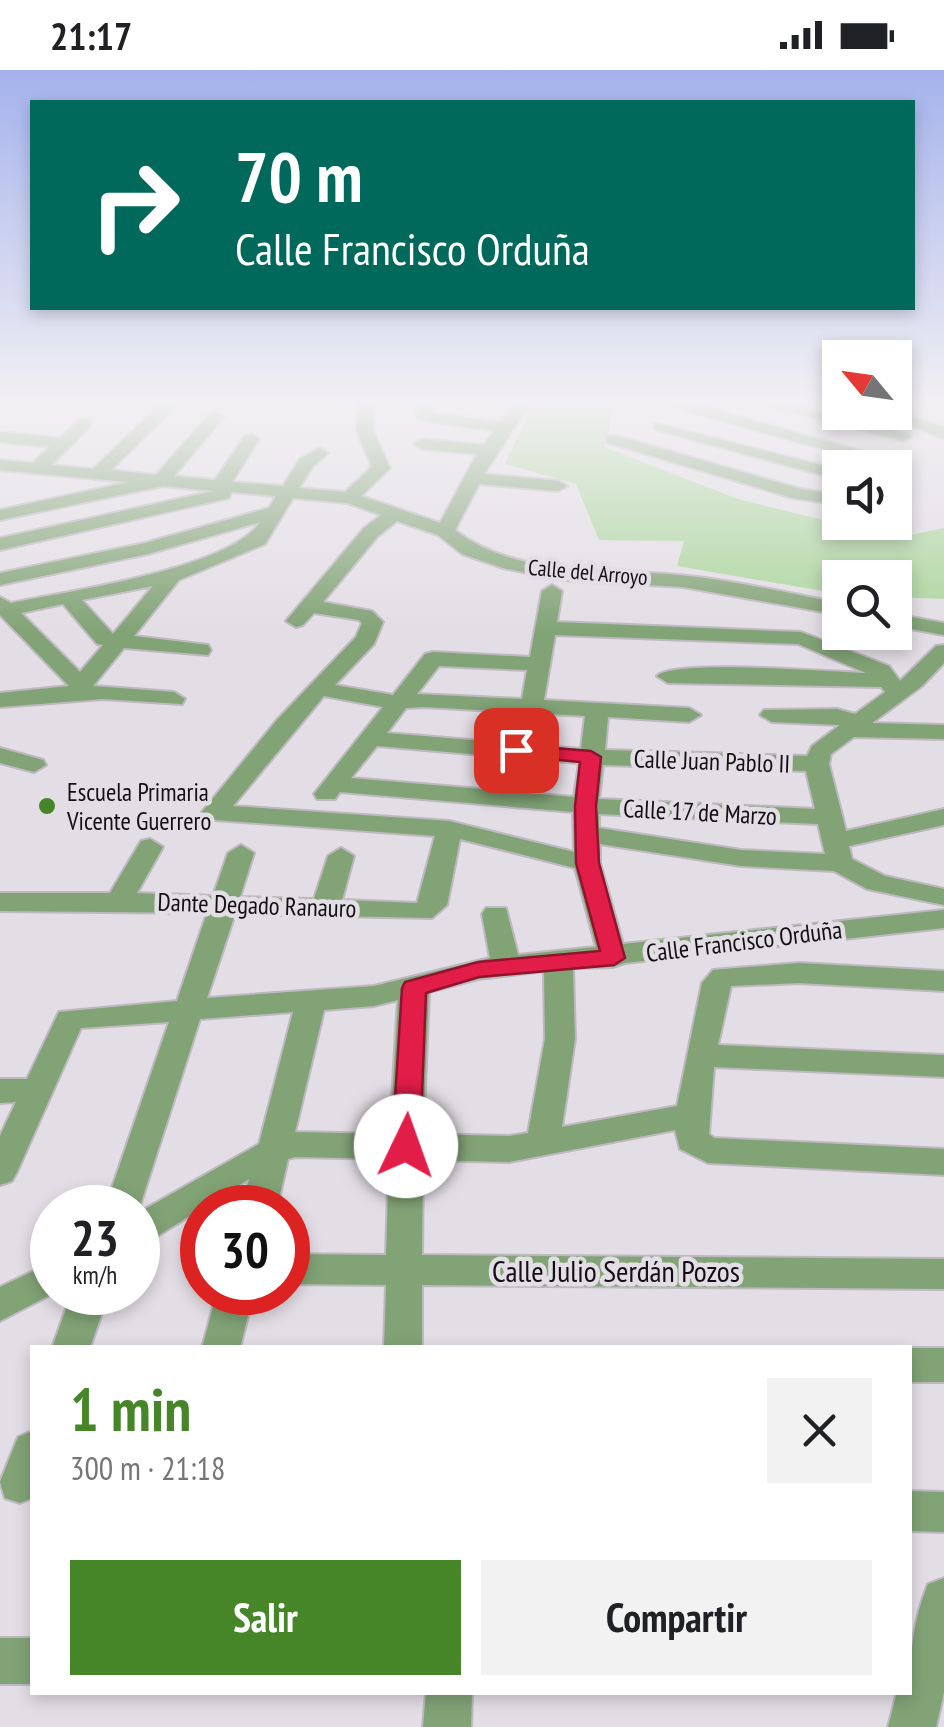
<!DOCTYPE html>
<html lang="es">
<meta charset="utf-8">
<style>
:root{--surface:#fff;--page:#f2f2f2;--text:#202124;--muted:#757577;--accent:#468628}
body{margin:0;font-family:"PT Sans Narrow",sans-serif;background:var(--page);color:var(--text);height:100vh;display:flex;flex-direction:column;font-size:38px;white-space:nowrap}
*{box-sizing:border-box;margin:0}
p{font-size:32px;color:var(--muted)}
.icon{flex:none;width:55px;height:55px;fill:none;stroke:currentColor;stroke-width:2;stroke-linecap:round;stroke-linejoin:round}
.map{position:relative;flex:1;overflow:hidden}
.panel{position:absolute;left:30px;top:1275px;width:882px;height:350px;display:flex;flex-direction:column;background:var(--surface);border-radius:0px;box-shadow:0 5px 15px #0003}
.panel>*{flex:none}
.banner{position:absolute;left:30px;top:30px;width:885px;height:210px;border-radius:0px;box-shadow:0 5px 15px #0003;background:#00695c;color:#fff;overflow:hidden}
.needle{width:65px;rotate:299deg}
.controls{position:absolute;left:822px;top:270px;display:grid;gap:20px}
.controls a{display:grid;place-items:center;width:90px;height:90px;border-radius:0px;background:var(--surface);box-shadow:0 5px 15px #0003;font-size:50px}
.speed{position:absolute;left:30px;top:1115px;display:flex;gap:20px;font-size:50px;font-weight:700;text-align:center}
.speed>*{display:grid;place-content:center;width:130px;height:130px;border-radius:50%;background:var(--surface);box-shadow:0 5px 15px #0003;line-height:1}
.speed small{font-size:25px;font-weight:400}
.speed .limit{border:15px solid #d22;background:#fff;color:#111}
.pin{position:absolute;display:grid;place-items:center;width:85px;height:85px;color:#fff;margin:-42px;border-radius:20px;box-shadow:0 5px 15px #0006}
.me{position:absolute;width:110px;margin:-55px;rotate:3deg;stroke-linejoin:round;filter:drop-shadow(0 0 8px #0008)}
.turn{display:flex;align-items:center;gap:35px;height:210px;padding:0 40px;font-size:45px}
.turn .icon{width:130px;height:130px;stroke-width:2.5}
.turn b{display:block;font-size:70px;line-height:85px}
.round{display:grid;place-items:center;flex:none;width:105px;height:105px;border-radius:0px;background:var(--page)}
.summary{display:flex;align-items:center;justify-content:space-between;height:170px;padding:0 40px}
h1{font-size:60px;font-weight:600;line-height:75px;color:var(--accent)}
.cta{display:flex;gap:20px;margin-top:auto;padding:20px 40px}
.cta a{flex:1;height:115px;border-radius:0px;background:var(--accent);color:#fff;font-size:40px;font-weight:600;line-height:115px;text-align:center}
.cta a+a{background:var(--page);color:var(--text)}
.status{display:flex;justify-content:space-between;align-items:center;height:70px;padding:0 50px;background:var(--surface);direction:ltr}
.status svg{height:28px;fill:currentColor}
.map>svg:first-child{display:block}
</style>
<div class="status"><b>21:17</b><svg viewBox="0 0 49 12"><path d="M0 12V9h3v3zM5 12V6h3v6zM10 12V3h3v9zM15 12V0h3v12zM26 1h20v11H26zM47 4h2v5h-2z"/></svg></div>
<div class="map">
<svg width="944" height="1657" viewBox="0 0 944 1657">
<rect width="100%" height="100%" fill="#e3dee5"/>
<path fill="#abd69c" d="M547,334H607L614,340L604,377L738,429L851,457L906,466L944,458V529L895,527V508H840V524L677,496L684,471L599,470L576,414L505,394L529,343Z"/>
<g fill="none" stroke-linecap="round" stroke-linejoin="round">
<defs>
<g id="minor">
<path d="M165,330H182L111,400L156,405L210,344L216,342L224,347L174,406L215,410L245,366L251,364L259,369L232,412L283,416L300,389L320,378L328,383L313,396L299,418L345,422L372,397L357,361L358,330H374L373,361L390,398L361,426L440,453L477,384L422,379L414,374L422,369L483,375L494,361L419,350L414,330H430L432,343L501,352L516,331H528L530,334L484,404L558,411L567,416L558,421L479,414L455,460C517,508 605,498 679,505C733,510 787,523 840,533V545L683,517L562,510L503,498L462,484L438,465L397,451L378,466L323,532L372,541L383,552L374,574L335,615L393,625L425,584L433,582L530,587L542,521L552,515L562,521L557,552L801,562L889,596L900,611L936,576L944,575V593L922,616L872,653L944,655V669L854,667L831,684L829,694L846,761L944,739V755L849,776L852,789L885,806L944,819V835L867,819L834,801L741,796L600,774V793L623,874L944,840V858L625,893L613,897L573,898L575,969L562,1057L677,1036L702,913L713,900L799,893L944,901V921L799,913L731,916L718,975L944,985V1007L714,997L709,1064L714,1068L944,1079V1105L708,1093L680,1079L675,1060L509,1092L423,1090L422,1185L944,1189V1219L422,1215V1278H384L386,1215L288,1214V1184L386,1185L389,1089L295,1087L288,1089L277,1138H242L249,1109L151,1170L138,1174V1143L259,1074L293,942L200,949L138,1142V1138H105L169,952L81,958L17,1102L12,1111L0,1115V1066L16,1032L0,1033V1009H27L59,942L177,931L207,843L0,841V823H110L141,771L150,769L163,777L137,823L213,826L228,783L241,775L254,783L240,827L314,829L328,786L341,778L354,786L342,830L417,833L435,766L215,750L202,742L277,650L356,567L362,553L359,550L314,543L303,555L296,557L286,551L364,458L381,445L347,433L293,428L265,474L179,510L134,566L208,575L211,580L208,585L124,578L93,616L174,622L185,629L182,634L103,629L0,637V623L69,616L0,545V527L11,533C68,521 230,499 260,452L148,484L0,515V503L145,473L269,438L276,426L231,422L229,428L0,480V468L214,421L163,416L0,450V440L129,412L0,400V390L33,393L50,377L0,372V362L60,368L79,350H91V356L51,395L93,399ZM153,516L113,564L82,530ZM63,534L97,574L103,575L80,602L21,543ZM555,565L798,574L866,603C833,602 674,589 657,606L668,613L881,617L885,622L855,644L837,639L764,640L760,645L772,652L840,655L812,676L807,686L605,680L608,647L689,652L701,645L689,638L544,630ZM439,596L527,600L522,629L417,624ZM324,626L383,637L314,724L317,729H335L340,722L573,742L574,782L449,751L233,736ZM424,637L585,646L581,679L387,663L406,638ZM377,676L579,693L574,727L351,708ZM603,695L806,701L815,739L599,729ZM599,744L818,754L825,784L741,780L599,758ZM460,769L575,798L596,877L518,885L506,838H486L482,844L490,888L374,916L207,928L235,844L432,848L447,835ZM544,901L545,969L528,1063L509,1066L423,1064L429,922L478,909ZM398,930L390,1064L295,1062L324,940L374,936Z"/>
<path d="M749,330H775L911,366L903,371Z"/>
<path d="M676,332H688L910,395L895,399L676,338Z"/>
<path d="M895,339L944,358V369L880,342H895Z"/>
<path d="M654,353L840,400V410L654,359Z"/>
<path d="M606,366H618L801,419L840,425V435L793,428L606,372Z"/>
<path d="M895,544L944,553V565L895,556Z"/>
<path d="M0,678L43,690L46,695L34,702L0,693Z"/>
<path d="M52,1192V1222H56L0,1251V1217Z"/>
<path d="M72,1222H109L90,1278H52Z"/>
<path d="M217,1222H254L240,1278H202Z"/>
<rect x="910" y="1278" width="34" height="34"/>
<path d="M32,1361V1428L20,1433L5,1428L0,1412L18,1367Z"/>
<path d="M910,1421L944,1422V1462L910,1461Z"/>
<path d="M944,1508V1622L936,1657H888L897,1622H910C910,1584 913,1551 928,1514Z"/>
<rect x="0" y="1568" width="32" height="46"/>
<path d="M426,1622H472L471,1657H423Z"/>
</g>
</defs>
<use href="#minor" stroke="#bdb9bf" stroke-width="4"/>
<use href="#minor" fill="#82a376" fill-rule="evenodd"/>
</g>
<linearGradient id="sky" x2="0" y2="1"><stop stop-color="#a4b2ec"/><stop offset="0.59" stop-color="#f2f0f3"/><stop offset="1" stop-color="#f2f0f3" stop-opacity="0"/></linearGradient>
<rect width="944" height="562" fill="url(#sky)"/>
<path fill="#e11d48" stroke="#92132f" stroke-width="2.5" d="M516,675L591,681L601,687L596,736L599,793L625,888L614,895L479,907L426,923L420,1076L416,1084L406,1087L396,1084L392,1076L402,918L405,912L478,892L600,881L576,793L575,736L580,692L509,685L507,680Z"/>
<circle fill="#468628" stroke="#e3dee5" stroke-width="4" cx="47" cy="736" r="10"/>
<g text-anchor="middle" stroke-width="9" stroke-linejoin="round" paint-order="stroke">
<g font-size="22" fill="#121012" stroke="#e3dee5">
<text transform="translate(588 502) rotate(5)" y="8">Calle del Arroyo</text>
</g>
<g font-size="25" fill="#121012" stroke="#e3dee5">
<text transform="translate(712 691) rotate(2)" y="9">Calle Juan Pablo II</text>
<text transform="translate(700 742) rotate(3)" y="9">Calle 17 de Marzo</text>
<text transform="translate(257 835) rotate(2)" y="9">Dante Degado Ranauro</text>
<text transform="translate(744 871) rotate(-7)" y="9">Calle Francisco Orduña</text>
</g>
<g font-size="25" fill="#121012" stroke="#e3dee5" text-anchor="start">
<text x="67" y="731">Escuela Primaria<tspan x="67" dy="29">Vicente Guerrero</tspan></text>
</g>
<g font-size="30" fill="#121012" stroke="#e3dee5">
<text x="616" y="1212">Calle Julio Serdán Pozos</text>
</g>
</g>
</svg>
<div class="controls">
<a><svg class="needle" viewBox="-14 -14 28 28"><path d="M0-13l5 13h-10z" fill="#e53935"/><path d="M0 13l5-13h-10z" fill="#757577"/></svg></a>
<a><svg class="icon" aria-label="sound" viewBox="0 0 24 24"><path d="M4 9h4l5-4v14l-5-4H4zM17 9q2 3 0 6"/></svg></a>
<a><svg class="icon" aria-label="search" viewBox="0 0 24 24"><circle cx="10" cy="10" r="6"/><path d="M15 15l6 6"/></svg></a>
</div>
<div class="speed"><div>23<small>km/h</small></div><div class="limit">30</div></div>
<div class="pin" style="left:516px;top:680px;background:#d93025"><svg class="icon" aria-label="arrive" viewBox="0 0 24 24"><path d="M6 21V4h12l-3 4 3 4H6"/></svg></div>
<svg class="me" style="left:406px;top:1076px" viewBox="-20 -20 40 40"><circle r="19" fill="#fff"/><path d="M0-13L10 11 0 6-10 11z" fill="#e11d48"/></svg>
<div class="banner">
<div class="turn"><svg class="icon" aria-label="right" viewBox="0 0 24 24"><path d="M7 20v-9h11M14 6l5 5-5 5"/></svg><div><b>70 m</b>Calle Francisco Orduña</div></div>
</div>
<section class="panel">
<div class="summary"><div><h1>1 min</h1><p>300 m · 21:18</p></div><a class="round"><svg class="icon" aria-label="close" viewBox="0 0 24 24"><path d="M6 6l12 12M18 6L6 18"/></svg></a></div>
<div class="cta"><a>Salir</a><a>Compartir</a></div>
</section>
</div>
